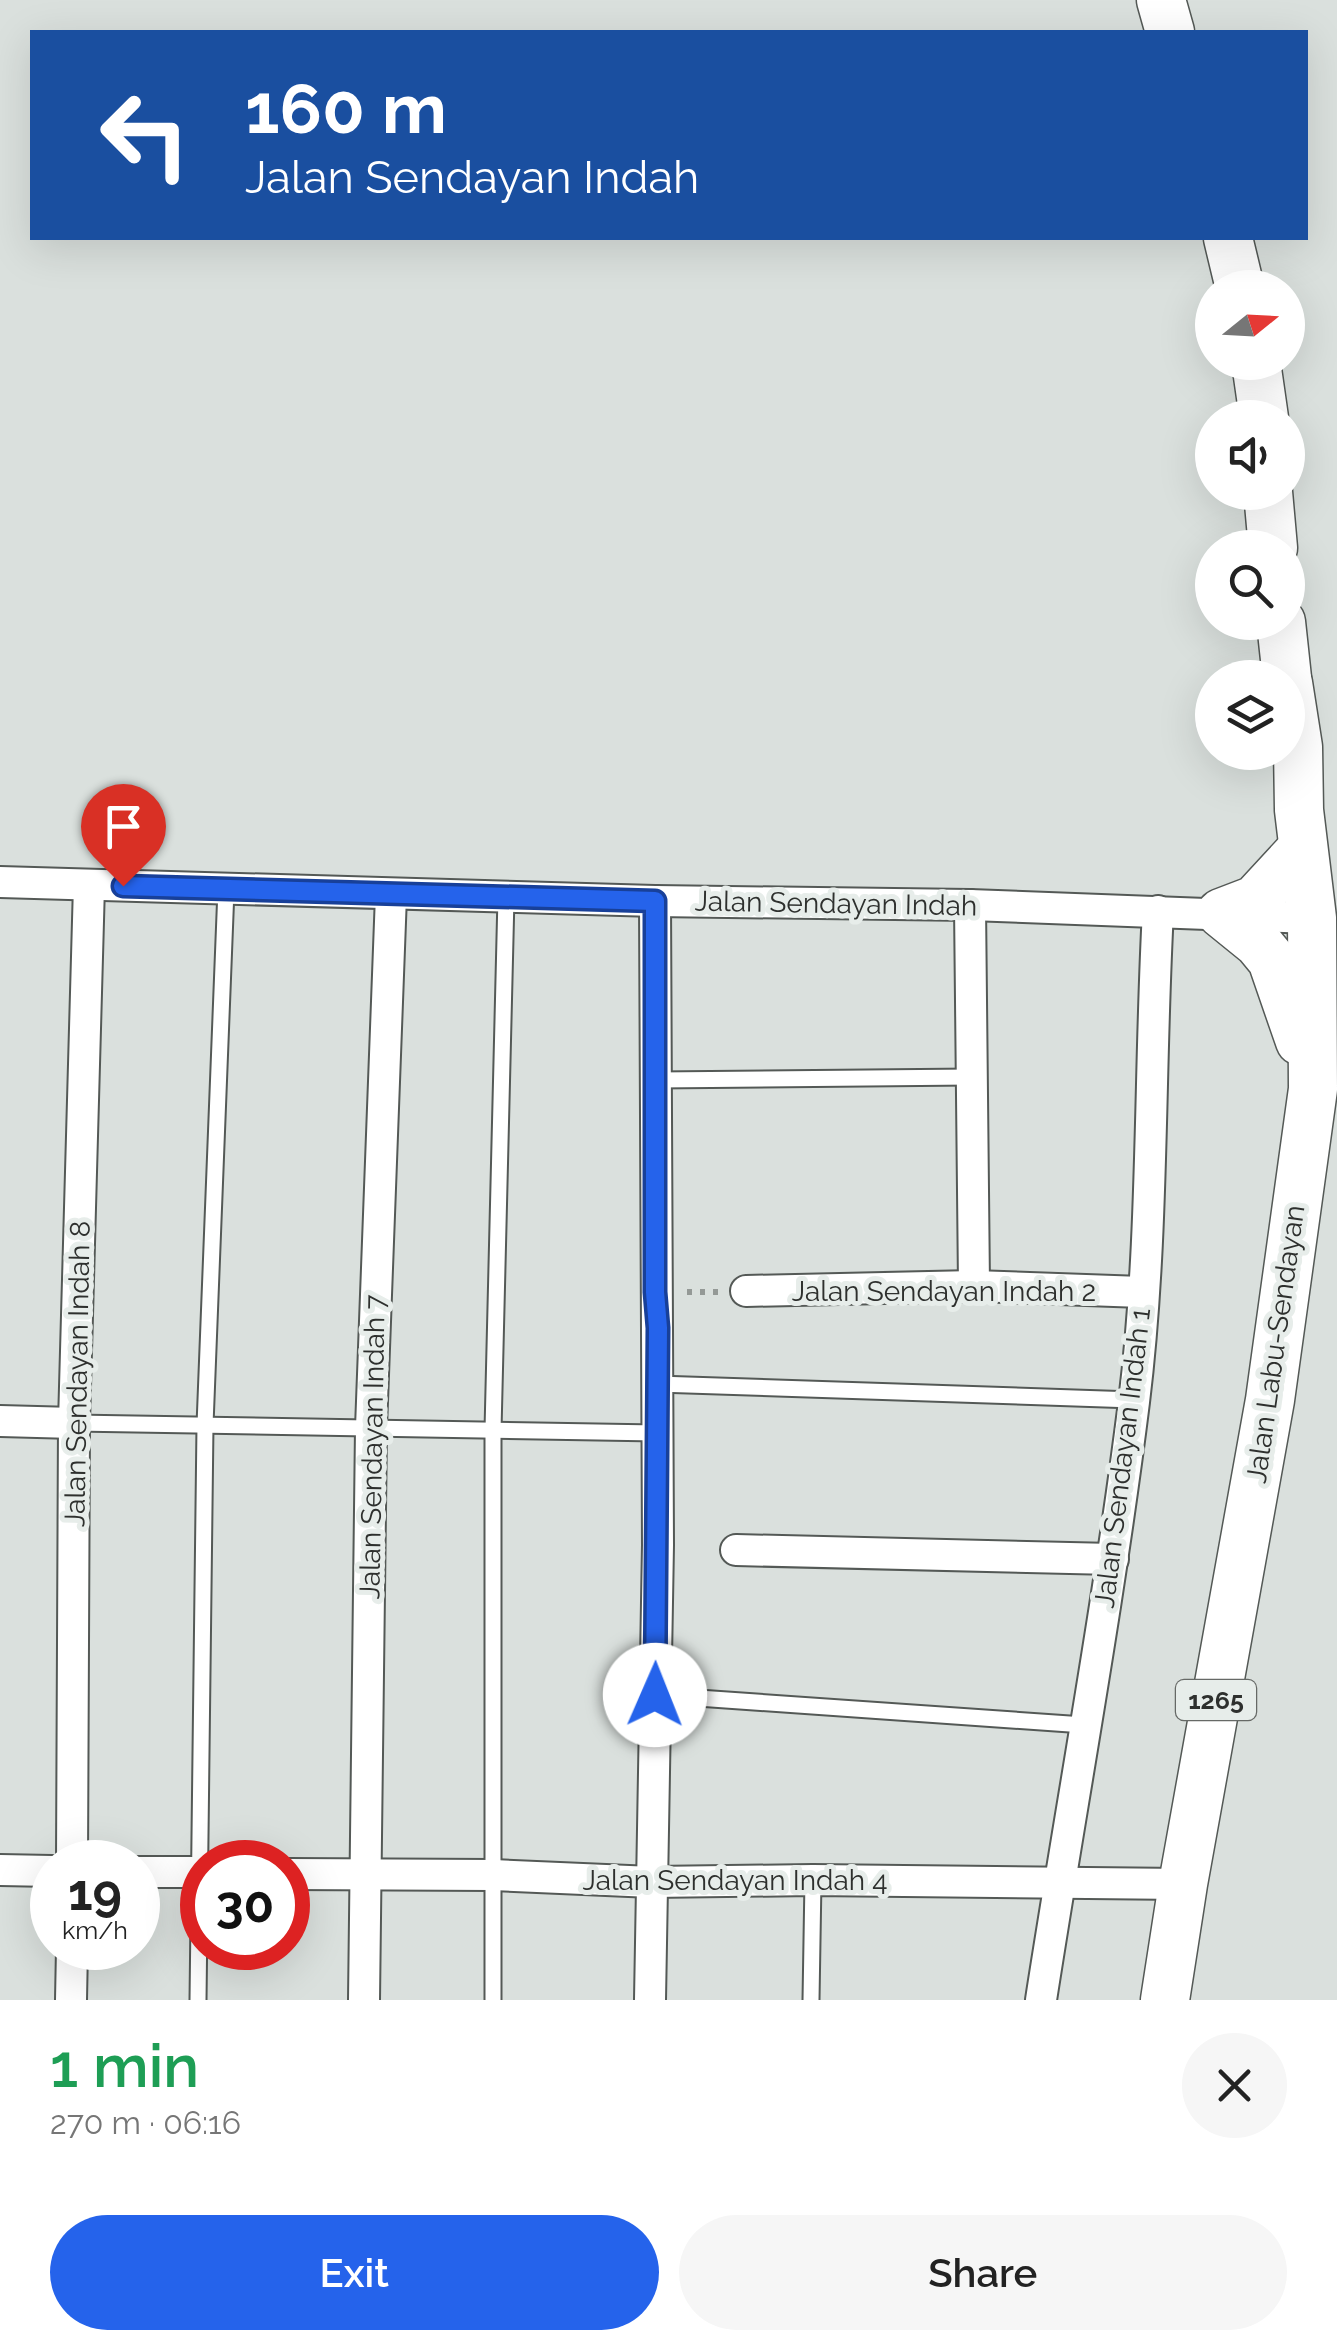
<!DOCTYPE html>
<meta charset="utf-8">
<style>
:root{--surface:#fff;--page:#f6f6f6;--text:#222;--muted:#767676;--accent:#2563eb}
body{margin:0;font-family:Raleway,sans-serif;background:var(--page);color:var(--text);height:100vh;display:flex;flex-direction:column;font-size:38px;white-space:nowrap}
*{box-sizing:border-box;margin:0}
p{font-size:32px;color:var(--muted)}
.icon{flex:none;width:55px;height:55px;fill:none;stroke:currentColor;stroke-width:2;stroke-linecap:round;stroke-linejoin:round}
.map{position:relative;height:2000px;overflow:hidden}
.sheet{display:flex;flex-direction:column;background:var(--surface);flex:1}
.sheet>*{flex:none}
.top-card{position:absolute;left:30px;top:30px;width:1278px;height:210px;border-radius:0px;box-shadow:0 10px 40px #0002;background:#1a4fa0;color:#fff;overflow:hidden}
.needle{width:65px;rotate:72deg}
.controls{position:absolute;left:1195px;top:270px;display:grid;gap:20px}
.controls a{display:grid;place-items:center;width:110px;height:110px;border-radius:50%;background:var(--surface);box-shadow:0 10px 40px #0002;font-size:50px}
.speed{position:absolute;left:30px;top:1840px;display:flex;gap:20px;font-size:50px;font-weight:700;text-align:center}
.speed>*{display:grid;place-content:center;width:130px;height:130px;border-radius:50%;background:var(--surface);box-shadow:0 10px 40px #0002;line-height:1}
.speed small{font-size:25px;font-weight:400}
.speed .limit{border:15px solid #d22;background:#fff;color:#111}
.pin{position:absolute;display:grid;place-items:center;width:85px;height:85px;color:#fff;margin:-102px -42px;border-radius:50% 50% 50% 0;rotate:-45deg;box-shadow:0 0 10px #0007}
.pin .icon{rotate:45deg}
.me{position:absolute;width:110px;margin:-55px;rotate:1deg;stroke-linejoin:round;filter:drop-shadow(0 0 8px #0008)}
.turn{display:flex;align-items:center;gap:35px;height:210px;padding:0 50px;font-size:45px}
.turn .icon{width:130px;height:130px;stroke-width:2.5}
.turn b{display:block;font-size:70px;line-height:85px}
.round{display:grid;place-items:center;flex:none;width:105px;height:105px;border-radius:52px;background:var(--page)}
.summary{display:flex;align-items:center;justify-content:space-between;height:170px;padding:0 50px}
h1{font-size:60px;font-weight:600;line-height:75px;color:#1e9e55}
.primary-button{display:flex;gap:20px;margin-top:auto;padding:20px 50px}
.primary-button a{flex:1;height:115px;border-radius:60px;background:var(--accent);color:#fff;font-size:40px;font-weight:600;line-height:115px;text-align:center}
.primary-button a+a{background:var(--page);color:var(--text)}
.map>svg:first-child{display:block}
</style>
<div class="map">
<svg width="1337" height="2000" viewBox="0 0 1337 2000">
<rect width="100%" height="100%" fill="#dae0dd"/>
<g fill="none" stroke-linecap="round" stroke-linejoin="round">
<defs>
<g id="service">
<path d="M657,1080L972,1077"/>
<path d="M657,1384L1134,1400"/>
<path d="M74,1423L657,1433"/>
<path d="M655,1695L1084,1725"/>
<path d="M198,2000L205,1425L226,889"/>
<path d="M493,2000V1430L506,897"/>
<path d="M811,2000L813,1880"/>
</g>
<g id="minor">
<path d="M0,882L655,901L970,905L1312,918"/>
<path d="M970,905L974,1286"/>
<path d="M746,1291L974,1286L1142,1292"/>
<path d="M0,1421L74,1423"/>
<path d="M736,1550L1113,1559"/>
<path d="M72,1862L74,1423L89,885"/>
<path d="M0,1870L52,1871"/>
<path d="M138,1872H202"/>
<path d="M288,1874L493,1875L652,1882L813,1880L1183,1884"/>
<path d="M71,2000L72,1948"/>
<path d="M364,2000L371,1428L391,895"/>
<path d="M650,2000L658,1545L655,901"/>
<path d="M1041,2000C1072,1801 1109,1602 1134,1402C1154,1239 1149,1075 1158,911"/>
</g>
<g id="primary">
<path d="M1161,0L1170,32"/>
<path d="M1228,238L1240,288"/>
<path d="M1256,362L1264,418"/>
<path d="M1268,492L1273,548"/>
<path d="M1281,622L1287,678"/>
<path d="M1300,1041L1272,960L1258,943L1221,913L1255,900L1303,848"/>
<path d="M1165,2000L1183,1884L1270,1400L1313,1089L1312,918L1299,810L1298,747L1288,683"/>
</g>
</defs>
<use href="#service" stroke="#545956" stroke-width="19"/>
<use href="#minor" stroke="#545956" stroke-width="34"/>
<use href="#primary" stroke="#545956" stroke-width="51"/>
<path stroke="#949996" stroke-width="6" stroke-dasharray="5 8" stroke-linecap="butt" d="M687,1292H719"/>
<use href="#service" stroke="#fff" stroke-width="15"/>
<use href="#minor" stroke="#fff" stroke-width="30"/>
<use href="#primary" stroke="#fff" stroke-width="48"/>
</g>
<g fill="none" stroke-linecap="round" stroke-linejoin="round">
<defs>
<path id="route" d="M123,886L655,901V1292L658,1328L655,1695"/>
</defs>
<use href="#route" stroke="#184099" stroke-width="25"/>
<use href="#route" stroke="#2563eb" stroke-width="18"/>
</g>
<g text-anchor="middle" stroke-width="10" stroke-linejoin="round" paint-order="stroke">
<rect fill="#e7edea" stroke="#666966" stroke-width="2.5" x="1176" y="1680" width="80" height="40" rx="8"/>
<g font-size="25" font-weight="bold" fill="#2e302e">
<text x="1216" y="1709">1265</text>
</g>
<g font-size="28" fill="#2e302e" stroke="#e7edea">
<text transform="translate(836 903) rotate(1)" y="10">Jalan Sendayan Indah</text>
<text x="944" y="1301">Jalan Sendayan Indah 2</text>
<text transform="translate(1275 1344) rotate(-82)" y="10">Jalan Labu-Sendayan</text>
<text transform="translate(77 1374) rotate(-89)" y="10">Jalan Sendayan Indah 8</text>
<text transform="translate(372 1447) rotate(-89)" y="10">Jalan Sendayan Indah 7</text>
<text transform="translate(1122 1458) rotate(-83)" y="10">Jalan Sendayan Indah 1</text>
<text x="735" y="1890">Jalan Sendayan Indah 4</text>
</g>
</g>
</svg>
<div class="controls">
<a><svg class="needle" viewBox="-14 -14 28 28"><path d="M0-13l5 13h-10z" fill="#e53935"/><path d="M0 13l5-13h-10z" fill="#767676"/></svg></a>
<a><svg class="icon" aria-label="sound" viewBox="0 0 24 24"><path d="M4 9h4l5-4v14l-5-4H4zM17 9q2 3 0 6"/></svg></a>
<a><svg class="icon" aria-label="search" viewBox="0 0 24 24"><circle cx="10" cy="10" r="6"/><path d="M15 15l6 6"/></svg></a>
<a><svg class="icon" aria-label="layers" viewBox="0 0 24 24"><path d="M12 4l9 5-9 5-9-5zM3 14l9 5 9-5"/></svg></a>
</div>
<div class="speed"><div>19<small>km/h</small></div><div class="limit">30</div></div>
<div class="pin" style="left:123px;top:886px;background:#d93025"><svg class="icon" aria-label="arrive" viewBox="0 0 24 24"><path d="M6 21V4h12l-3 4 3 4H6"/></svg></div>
<svg class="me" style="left:655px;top:1695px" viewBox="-20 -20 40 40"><circle r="19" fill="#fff"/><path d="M0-13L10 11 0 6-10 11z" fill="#2563eb"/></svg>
<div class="top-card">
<div class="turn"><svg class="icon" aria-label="left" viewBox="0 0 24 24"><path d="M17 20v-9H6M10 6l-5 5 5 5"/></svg><div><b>160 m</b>Jalan Sendayan Indah</div></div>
</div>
</div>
<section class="sheet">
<div class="summary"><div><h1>1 min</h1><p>270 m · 06:16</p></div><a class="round"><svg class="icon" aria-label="close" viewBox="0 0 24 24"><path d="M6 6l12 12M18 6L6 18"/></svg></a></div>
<div class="primary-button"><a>Exit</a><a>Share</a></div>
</section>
